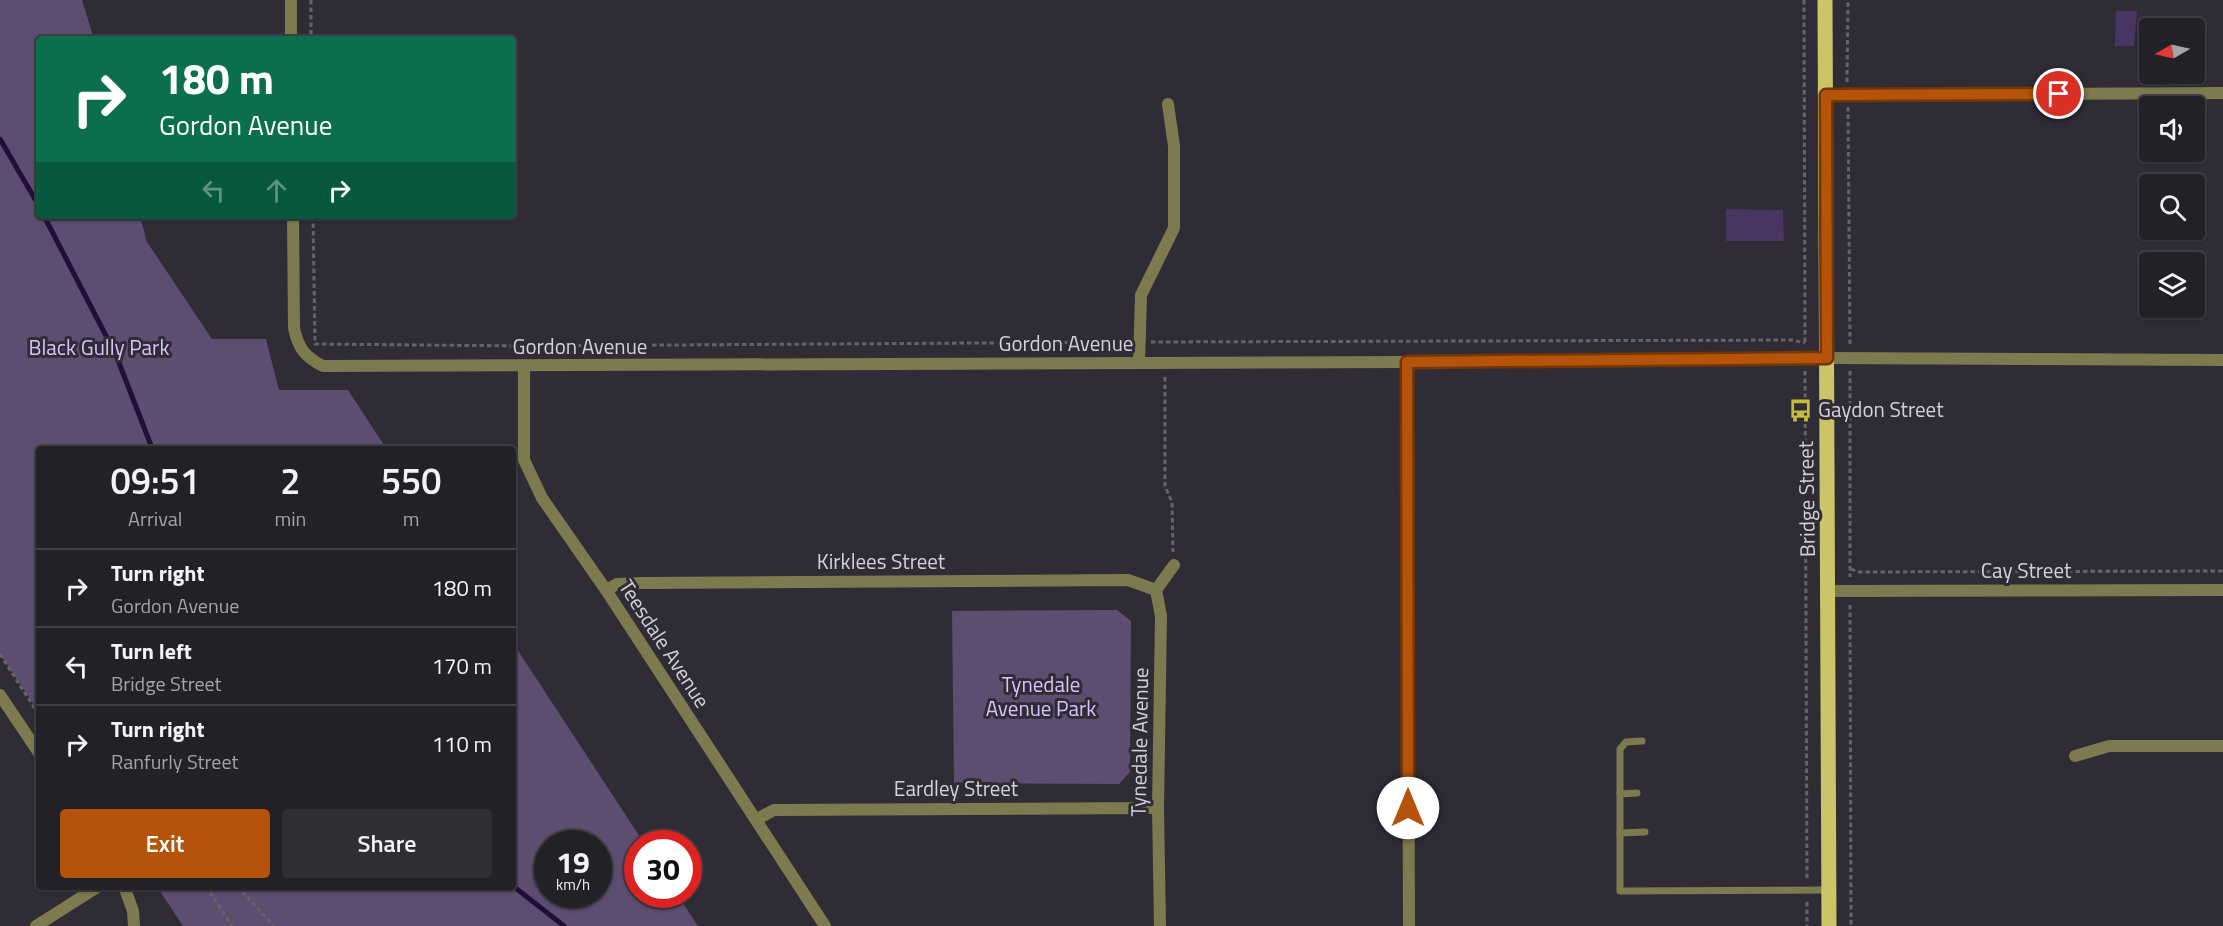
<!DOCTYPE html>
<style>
:root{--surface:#232128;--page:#2f2e34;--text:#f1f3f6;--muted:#a3a3a8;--line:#403e45;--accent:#b45309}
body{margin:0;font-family:"Titillium Web",sans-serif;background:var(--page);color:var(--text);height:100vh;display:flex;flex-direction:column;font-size:22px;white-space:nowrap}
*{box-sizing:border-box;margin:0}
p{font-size:20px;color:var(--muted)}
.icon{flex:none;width:33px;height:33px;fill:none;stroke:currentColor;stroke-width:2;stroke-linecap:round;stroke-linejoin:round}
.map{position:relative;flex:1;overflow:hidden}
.drawer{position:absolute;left:36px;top:446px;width:480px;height:444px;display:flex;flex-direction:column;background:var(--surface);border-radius:6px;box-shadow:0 2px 4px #0004,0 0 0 2px var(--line)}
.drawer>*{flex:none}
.hud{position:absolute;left:36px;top:36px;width:480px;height:183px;border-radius:6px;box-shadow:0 2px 4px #0004,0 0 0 2px var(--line);background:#0b6e4f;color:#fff;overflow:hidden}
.needle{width:39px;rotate:261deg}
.controls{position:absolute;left:2139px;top:18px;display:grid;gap:12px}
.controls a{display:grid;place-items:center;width:66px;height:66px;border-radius:6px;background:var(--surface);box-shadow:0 2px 4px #0004,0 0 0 2px var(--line);font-size:30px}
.speed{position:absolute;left:534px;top:830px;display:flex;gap:12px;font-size:30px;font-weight:700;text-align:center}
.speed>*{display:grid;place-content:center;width:78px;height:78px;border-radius:50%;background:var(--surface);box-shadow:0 2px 4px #0004,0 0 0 2px var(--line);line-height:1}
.speed small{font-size:15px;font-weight:400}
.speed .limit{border:9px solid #d22;background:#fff;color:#111}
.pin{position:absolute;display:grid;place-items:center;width:51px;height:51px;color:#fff;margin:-26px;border:3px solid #fff;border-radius:50%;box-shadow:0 2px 6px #0007}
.me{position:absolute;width:66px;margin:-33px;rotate:0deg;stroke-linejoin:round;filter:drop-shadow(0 0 4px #0008)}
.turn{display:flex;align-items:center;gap:21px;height:126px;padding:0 24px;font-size:27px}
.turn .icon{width:78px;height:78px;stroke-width:2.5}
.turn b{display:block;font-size:42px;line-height:51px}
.lanes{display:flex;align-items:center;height:57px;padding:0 24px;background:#0003;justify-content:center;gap:30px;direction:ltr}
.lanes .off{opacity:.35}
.eta{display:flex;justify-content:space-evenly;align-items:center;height:102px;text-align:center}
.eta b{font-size:36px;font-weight:600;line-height:42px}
.cta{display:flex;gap:12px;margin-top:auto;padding:12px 24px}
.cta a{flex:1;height:69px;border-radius:6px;background:var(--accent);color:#fff;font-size:24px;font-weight:600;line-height:69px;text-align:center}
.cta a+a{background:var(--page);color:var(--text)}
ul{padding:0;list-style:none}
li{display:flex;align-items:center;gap:18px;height:78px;padding:0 24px;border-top:2px solid var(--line)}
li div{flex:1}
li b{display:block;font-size:22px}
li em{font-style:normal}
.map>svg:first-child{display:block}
</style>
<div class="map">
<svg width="2223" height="926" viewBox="0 0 2223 926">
<rect width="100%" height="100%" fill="#2f2c35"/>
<g fill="#5c4d71" fill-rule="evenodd">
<path d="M0,0H82L94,39H39V216H140L147,242L212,339H266L279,390H348L386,448H39V712L0,654Z"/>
<path d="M1117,610L1131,621L1130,772L1119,784L954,783L952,611Z"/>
<path d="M513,643L644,843H638V894H677L698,926H183L157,887L513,886ZM548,843H598V894H548Z"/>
</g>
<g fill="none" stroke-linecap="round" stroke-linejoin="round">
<g stroke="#220e38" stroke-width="5">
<path d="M0,139L39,206"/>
<path d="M44,216L116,355L152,448"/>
<path d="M513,886L564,926"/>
</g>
</g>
<g fill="#493563">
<path d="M2116,11H2137L2134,46H2115Z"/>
<path d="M1726,209L1783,210L1784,241H1726Z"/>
</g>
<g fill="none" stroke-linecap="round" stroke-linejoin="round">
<g stroke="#65626a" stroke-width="3" stroke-dasharray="4.5 3" stroke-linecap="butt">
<path d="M311,0V39"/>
<path d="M1804,0L1805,343"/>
<path d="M1847,82L1848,0"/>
<path d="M1848,107L1850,346"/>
<path d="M313,216L315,344L523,346L1127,342"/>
<path d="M1151,342L1792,340L1805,343"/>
<path d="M1805,371L1807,880"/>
<path d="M1850,371V577"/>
<path d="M1165,377V486L1172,502L1173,552"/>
<path d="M1851,569L1859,572L2223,571"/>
<path d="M1850,605L1851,926"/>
<path d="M0,654L39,715"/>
<path d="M206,886L232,926"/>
<path d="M237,886L274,926"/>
<path d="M1807,902V926"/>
</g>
<g stroke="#7c7a4e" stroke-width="7">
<path d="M1620,794V749L1626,742L1642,741"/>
<path d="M1645,832L1620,833V891L1828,890"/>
<path d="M1620,833V794L1637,793"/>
</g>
<g stroke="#7c7a4e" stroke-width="12">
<path d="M291,0V39"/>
<path d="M1826,95L2223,93"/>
<path d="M293,216L294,328C298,348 305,357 323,366L1407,362L1827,358L2223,360"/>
<path d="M1407,362L1409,926"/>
<path d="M1139,363L1141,295L1174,228V146L1168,104"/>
<path d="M524,366V460L542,498L606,590L825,926"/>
<path d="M606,590L617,584L641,583L1128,580L1156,590"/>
<path d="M1829,591L2223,590"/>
<path d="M0,695L39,753"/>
<path d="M2075,756L2109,746H2223"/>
<path d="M757,819L774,810L1158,808"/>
<path d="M124,886L133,911L134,926"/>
<path d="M36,926L99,886"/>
<path d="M1160,926L1158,808L1161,616L1156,590L1174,565"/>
</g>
<path stroke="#cbc567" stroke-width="15" d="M1825,0L1829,926"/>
</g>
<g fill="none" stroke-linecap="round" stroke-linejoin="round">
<defs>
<path id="route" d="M1408,808L1407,362L1827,358L1826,95L2059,94"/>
</defs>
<use href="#route" stroke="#753606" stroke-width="15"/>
<use href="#route" stroke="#b45309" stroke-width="10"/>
</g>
<defs>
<symbol id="bus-bare" viewBox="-9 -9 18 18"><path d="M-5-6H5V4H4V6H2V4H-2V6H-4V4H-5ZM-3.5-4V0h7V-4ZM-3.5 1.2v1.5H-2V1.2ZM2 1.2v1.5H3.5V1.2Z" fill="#c5bc3d" stroke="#2f2c35" stroke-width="2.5" paint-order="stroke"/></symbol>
</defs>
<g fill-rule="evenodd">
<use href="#bus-bare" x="1784" y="394" width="33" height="33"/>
</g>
<g text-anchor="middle" stroke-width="6" stroke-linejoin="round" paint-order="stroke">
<g font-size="21" fill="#d4d2d8" stroke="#2f2c35">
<text x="1066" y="351">Gordon Avenue</text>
<text x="580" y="354">Gordon Avenue</text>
<text transform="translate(1807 499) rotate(-91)" y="7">Bridge Street</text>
<text x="881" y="569">Kirklees Street</text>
<text x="2026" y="578">Cay Street</text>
<text transform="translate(664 644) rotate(57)" y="7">Teesdale Avenue</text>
<text transform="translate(1140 742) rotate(-89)" y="7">Tynedale Avenue</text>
<text x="956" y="796">Eardley Street</text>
</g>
<g font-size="21" fill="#dac2ff" stroke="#2f2c35">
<text x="99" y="355">Black Gully Park</text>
<text x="1041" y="692">Tynedale<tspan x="1041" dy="24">Avenue Park</tspan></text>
</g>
<g font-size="21" fill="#d4d2d8" stroke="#2f2c35" text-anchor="start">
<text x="1818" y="417">Gaydon Street</text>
</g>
</g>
</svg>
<div class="controls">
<a><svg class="needle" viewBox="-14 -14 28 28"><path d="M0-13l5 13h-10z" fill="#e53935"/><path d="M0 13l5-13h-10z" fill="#a3a3a8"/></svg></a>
<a><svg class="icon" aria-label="sound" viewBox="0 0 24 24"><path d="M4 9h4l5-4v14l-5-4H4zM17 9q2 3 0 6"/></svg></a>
<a><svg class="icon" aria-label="search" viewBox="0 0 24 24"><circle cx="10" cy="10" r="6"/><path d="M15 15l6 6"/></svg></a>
<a><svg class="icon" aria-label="layers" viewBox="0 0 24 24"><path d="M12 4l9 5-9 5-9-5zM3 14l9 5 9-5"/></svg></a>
</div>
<div class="speed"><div>19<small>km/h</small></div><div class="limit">30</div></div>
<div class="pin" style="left:2059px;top:94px;background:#d93025"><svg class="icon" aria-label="arrive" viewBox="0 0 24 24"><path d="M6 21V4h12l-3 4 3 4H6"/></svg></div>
<svg class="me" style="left:1408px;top:808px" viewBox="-20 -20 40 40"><circle r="19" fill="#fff"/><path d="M0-13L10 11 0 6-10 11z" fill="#b45309"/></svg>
<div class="hud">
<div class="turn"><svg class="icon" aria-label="right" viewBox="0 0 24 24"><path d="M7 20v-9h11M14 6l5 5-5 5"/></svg><div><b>180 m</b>Gordon Avenue</div></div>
<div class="lanes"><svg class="icon off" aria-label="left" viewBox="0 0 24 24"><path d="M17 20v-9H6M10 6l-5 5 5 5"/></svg><svg class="icon off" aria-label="ahead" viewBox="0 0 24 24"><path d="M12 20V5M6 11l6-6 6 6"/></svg><svg class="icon" aria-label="right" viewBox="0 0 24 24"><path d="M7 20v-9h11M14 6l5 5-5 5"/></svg></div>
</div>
<section class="drawer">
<div class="eta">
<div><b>09:51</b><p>Arrival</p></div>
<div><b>2</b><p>min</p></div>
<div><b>550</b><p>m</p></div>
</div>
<ul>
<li><svg class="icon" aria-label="right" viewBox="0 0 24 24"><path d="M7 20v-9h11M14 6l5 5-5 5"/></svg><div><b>Turn right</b><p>Gordon Avenue</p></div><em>180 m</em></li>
<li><svg class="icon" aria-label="left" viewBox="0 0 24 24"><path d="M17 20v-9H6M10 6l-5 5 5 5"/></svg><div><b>Turn left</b><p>Bridge Street</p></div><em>170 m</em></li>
<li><svg class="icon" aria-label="right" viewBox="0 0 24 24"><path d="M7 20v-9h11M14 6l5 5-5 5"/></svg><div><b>Turn right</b><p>Ranfurly Street</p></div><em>110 m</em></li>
</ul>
<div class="cta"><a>Exit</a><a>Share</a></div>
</section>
</div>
